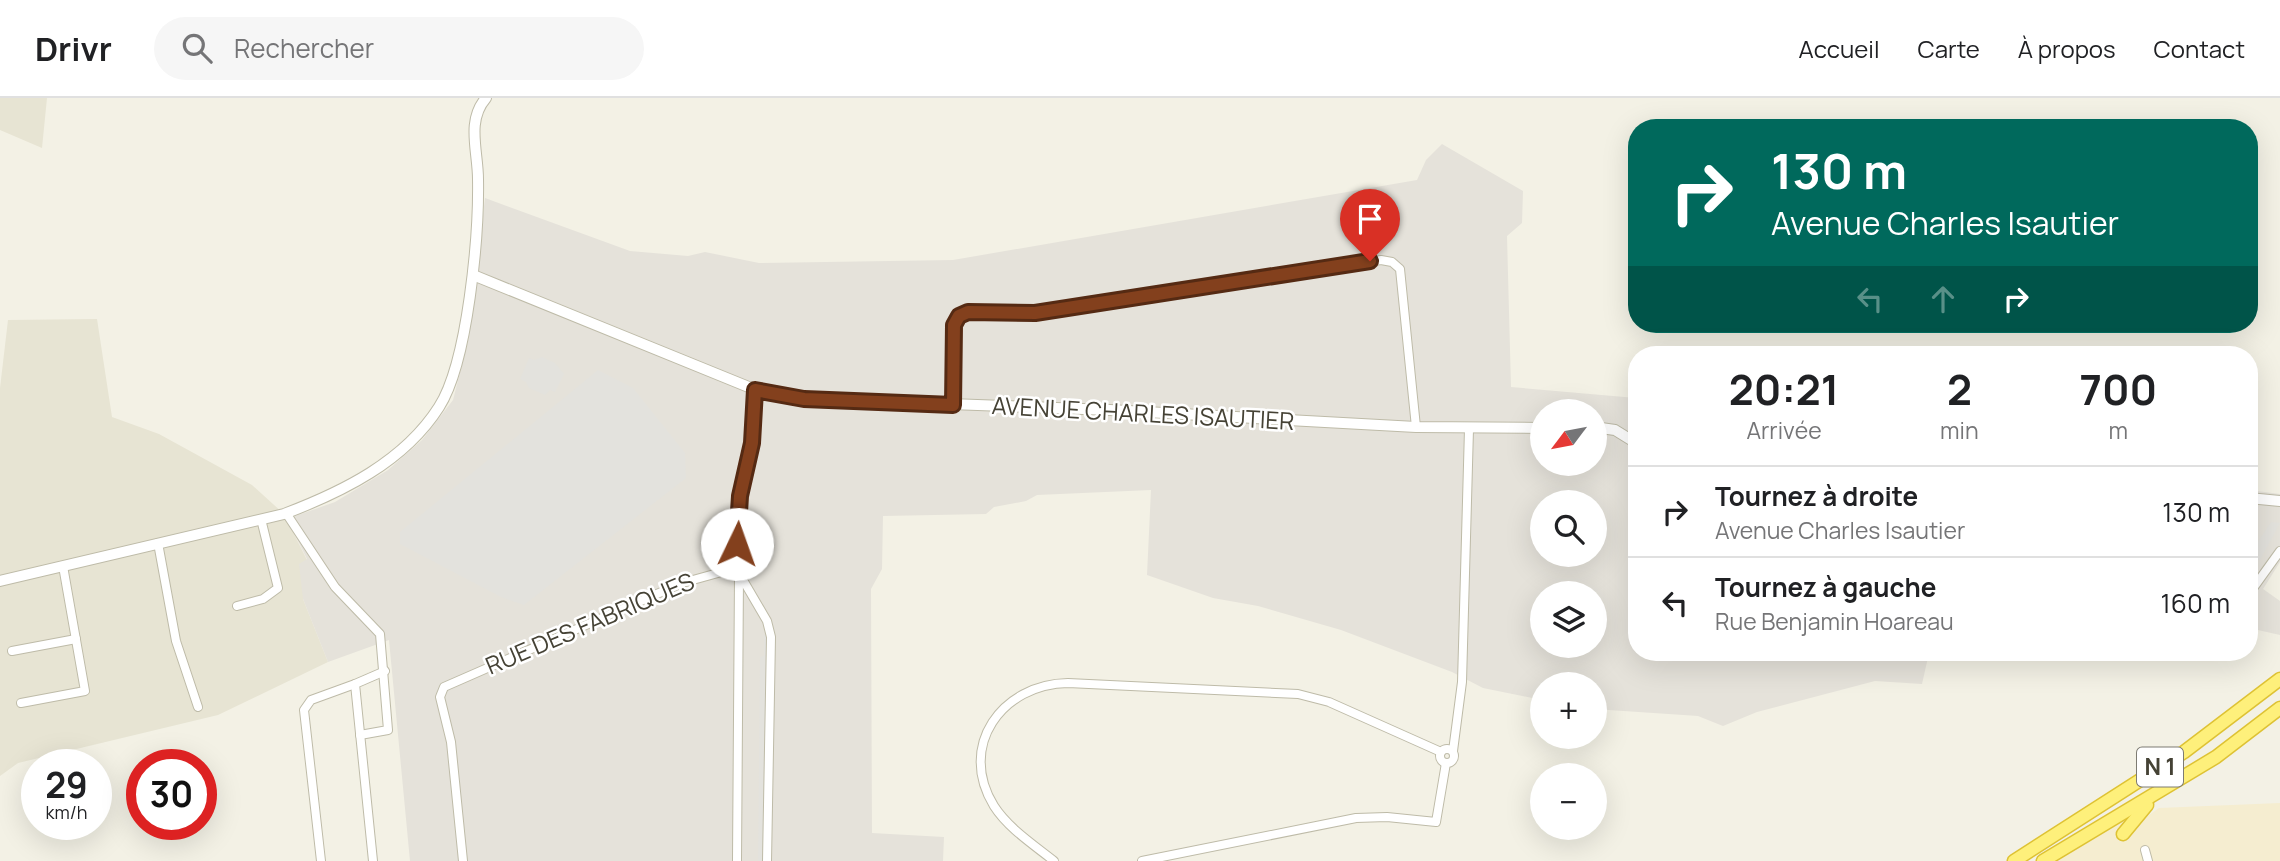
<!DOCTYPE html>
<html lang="fr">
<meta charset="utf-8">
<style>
:root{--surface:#fff;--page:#f6f6f6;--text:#202124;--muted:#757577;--line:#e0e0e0}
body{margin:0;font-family:Manrope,sans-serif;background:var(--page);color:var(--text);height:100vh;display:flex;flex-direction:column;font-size:26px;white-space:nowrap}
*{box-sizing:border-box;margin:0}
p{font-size:23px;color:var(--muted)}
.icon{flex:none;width:38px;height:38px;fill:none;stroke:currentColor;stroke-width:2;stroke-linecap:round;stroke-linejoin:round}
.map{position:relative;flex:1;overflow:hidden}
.panel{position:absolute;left:1628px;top:248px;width:630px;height:315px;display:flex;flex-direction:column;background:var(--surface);border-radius:28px;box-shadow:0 7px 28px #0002}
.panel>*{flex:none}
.banner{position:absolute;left:1628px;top:21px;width:630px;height:214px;border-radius:28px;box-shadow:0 7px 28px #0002;background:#00695c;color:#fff;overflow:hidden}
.needle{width:46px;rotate:238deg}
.controls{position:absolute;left:1530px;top:301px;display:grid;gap:14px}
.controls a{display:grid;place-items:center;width:77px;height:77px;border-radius:50%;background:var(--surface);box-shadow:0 7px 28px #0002;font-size:35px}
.speed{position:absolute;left:21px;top:651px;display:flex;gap:14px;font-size:35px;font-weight:700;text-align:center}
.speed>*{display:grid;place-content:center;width:91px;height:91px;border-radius:50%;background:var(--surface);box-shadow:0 7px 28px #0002;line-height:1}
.speed small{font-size:18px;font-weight:400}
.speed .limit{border:10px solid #d22;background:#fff;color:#111}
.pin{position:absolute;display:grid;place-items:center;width:60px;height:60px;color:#fff;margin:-72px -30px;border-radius:50% 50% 50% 0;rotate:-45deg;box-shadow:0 0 7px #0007}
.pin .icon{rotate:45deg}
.me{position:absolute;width:77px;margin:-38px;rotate:3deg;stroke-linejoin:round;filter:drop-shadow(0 0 5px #0008)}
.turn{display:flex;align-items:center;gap:24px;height:147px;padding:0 28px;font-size:32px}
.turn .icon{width:91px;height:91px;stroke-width:2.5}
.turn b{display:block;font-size:49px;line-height:60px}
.lanes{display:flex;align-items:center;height:66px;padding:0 28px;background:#0003;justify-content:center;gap:35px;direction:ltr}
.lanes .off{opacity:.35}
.eta{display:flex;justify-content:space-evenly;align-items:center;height:119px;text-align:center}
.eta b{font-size:42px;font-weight:700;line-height:49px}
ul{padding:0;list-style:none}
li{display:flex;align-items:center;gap:21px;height:91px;padding:0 28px;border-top:2px solid var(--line)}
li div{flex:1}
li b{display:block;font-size:26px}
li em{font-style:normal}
header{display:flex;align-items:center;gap:42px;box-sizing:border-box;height:98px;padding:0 35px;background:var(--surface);border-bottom:2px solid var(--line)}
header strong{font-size:33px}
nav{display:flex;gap:38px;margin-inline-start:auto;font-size:24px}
.search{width:490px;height:63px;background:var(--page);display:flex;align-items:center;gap:18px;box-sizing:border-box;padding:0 24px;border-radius:38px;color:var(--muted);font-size:26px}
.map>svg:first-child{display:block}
</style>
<header>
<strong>Drivr</strong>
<div class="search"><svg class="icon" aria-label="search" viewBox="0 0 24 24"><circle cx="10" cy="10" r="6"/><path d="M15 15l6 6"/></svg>Rechercher</div>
<nav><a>Accueil</a><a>Carte</a><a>À propos</a><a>Contact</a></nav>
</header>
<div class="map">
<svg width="2280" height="763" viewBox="0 0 2280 763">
<rect width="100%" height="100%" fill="#f3f1e5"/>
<g fill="#e7e4d3">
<path d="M0,0H47L42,50L0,32Z"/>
<path d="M97,221L112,319L159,336L252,387L284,416L307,462L303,501L328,564L218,617L18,665L0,678V290L8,222Z"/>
</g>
<path fill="#f5edd0" d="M2280,705V763H2056L2122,722L2135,727L2159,710Z"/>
<g fill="#e5e2da" fill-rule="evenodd">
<path d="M1442,46L1523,93L1522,125L1507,138L1511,289L1636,300V555H1929L1922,586L1875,583L1757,614L1723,628L1698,618L1594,611V586H1542V602L1483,590L1452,574L1341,532L1258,508L1213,500L1147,477L1151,392L1037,397L1026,403L994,409L986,416L883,418L882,471L871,491L872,735L944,739L943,763H410L389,542L328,564L303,501L299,466L307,461L287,421L335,404L388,372L422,342L453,302L469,239L485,100L630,153L688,158L705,154L759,165L953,162L1417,82L1426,62ZM1542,313H1594V366H1542ZM1542,404H1594V457H1542ZM1542,495H1594V548H1542Z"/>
<path d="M2249,392L2280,396V464L2263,491L2280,503V537L2249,530Z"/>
</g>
<g fill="#e3e2dd">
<path d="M542,259L555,265L564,276L555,294L550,292L545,297L529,290L526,284L520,281L529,260L534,262Z"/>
<path d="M598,272L633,290L685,355L686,380L524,507L501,499L400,446V434Z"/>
<path d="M2271,424L2280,425L2260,462L2249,461V451H2253Z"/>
<path d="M764,537H767L765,763H758L760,559L764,558Z"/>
</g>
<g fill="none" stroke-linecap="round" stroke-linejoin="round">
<defs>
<g id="minor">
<path d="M756,292L752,345L740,398L736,470L767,523L771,539L767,763"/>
<path d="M953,307L954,227L959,218L968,214L1035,215L1381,162L1392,164L1400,171L1416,329"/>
<path d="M286,415L335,489L380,536L388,632L360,637"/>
<path d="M158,445L176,543L198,609"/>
<path d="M2249,496L2280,453"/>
<path d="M237,508L263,501L278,490L261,421"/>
<path d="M12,553L76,541"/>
<path d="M21,605L85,593L63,468"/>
<circle cx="1447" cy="658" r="7"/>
<path d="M1453,653L1462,584L1469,331"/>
<path d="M2145,752L2148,763"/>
<path d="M321,763L304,612L311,602L355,586"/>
<path d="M373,763L355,586L385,573"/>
<path d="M463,763L451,644L440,599L444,589L682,485L736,470"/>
<path d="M737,763L739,478"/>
<path d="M1054,763C1034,747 1008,730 994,708C957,648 1002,586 1068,585L1298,596L1329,604L1441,654"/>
<path d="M1142,763L1356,720L1387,719L1436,724L1446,665"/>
</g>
<g id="tertiary">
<path d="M473,177L756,292L788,300L1110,312L1416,329L1542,330"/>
<path d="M1594,329L1615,332L1636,345"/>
<path d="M2249,400L2280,403"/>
<path d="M0,483L284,416C342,394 404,364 439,309C468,264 479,137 478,81C478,53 466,23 486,0"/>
</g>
<g id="trunk">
<path d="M2123,736L2147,707"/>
<path d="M2014,763L2184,654L2280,581"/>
<path d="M2043,763L2216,659L2280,610"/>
</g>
</defs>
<use href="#minor" stroke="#bebba8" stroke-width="10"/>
<use href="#tertiary" stroke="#bebba8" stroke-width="12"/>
<use href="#trunk" stroke="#dec234" stroke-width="15"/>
<use href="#minor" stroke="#fff" stroke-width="8"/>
<use href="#tertiary" stroke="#fff" stroke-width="10"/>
<use href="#trunk" stroke="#fef07b" stroke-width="12"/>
</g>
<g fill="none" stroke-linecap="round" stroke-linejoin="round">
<defs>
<path id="route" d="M737,446L740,398L752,345L755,292L804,301L953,307L954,227L959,218L968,214L1035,215L1370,163"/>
</defs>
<use href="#route" stroke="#552a13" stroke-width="18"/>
<use href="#route" stroke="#83401d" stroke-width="12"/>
</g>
<g text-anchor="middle" stroke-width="5" stroke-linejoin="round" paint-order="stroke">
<rect fill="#fff" stroke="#7d7b72" stroke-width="2" x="2137" y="649.5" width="46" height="39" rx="5"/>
<g font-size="23" font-weight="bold" fill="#454235">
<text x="2160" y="677">N 1</text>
</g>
<g font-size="24" fill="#454235" stroke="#fff">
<text transform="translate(1143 316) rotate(3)" y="8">AVENUE CHARLES ISAUTIER</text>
<text transform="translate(590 526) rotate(-23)" y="8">RUE DES FABRIQUES</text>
</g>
</g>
</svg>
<div class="controls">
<a><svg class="needle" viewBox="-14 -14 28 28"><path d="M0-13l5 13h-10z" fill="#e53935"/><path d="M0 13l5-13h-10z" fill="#757577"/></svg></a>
<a><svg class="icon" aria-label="search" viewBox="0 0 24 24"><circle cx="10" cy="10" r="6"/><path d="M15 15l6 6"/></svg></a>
<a><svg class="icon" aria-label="layers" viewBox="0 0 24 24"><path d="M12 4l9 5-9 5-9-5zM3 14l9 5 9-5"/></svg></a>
<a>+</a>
<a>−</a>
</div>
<div class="speed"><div>29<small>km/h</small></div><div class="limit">30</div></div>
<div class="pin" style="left:1370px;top:163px;background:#d93025"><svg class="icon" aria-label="arrive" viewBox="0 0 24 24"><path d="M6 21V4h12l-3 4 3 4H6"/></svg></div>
<svg class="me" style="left:737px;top:446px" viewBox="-20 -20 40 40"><circle r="19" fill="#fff"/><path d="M0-13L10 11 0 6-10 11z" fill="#83401d"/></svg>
<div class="banner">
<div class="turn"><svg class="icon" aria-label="right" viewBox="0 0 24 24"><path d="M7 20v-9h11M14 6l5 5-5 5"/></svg><div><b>130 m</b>Avenue Charles Isautier</div></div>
<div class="lanes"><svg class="icon off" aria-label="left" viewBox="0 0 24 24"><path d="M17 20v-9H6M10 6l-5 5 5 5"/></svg><svg class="icon off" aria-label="ahead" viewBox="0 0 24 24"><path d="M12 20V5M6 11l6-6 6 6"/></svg><svg class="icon" aria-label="right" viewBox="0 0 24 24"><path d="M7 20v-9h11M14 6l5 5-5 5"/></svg></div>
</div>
<section class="panel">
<div class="eta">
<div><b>20:21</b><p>Arrivée</p></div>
<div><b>2</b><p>min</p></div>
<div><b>700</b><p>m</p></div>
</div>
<ul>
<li><svg class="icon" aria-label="right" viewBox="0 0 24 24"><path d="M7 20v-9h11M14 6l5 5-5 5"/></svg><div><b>Tournez à droite</b><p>Avenue Charles Isautier</p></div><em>130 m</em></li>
<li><svg class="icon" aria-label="left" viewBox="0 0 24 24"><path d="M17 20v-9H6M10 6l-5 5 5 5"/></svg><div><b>Tournez à gauche</b><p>Rue Benjamin Hoareau</p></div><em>160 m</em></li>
</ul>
</section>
</div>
